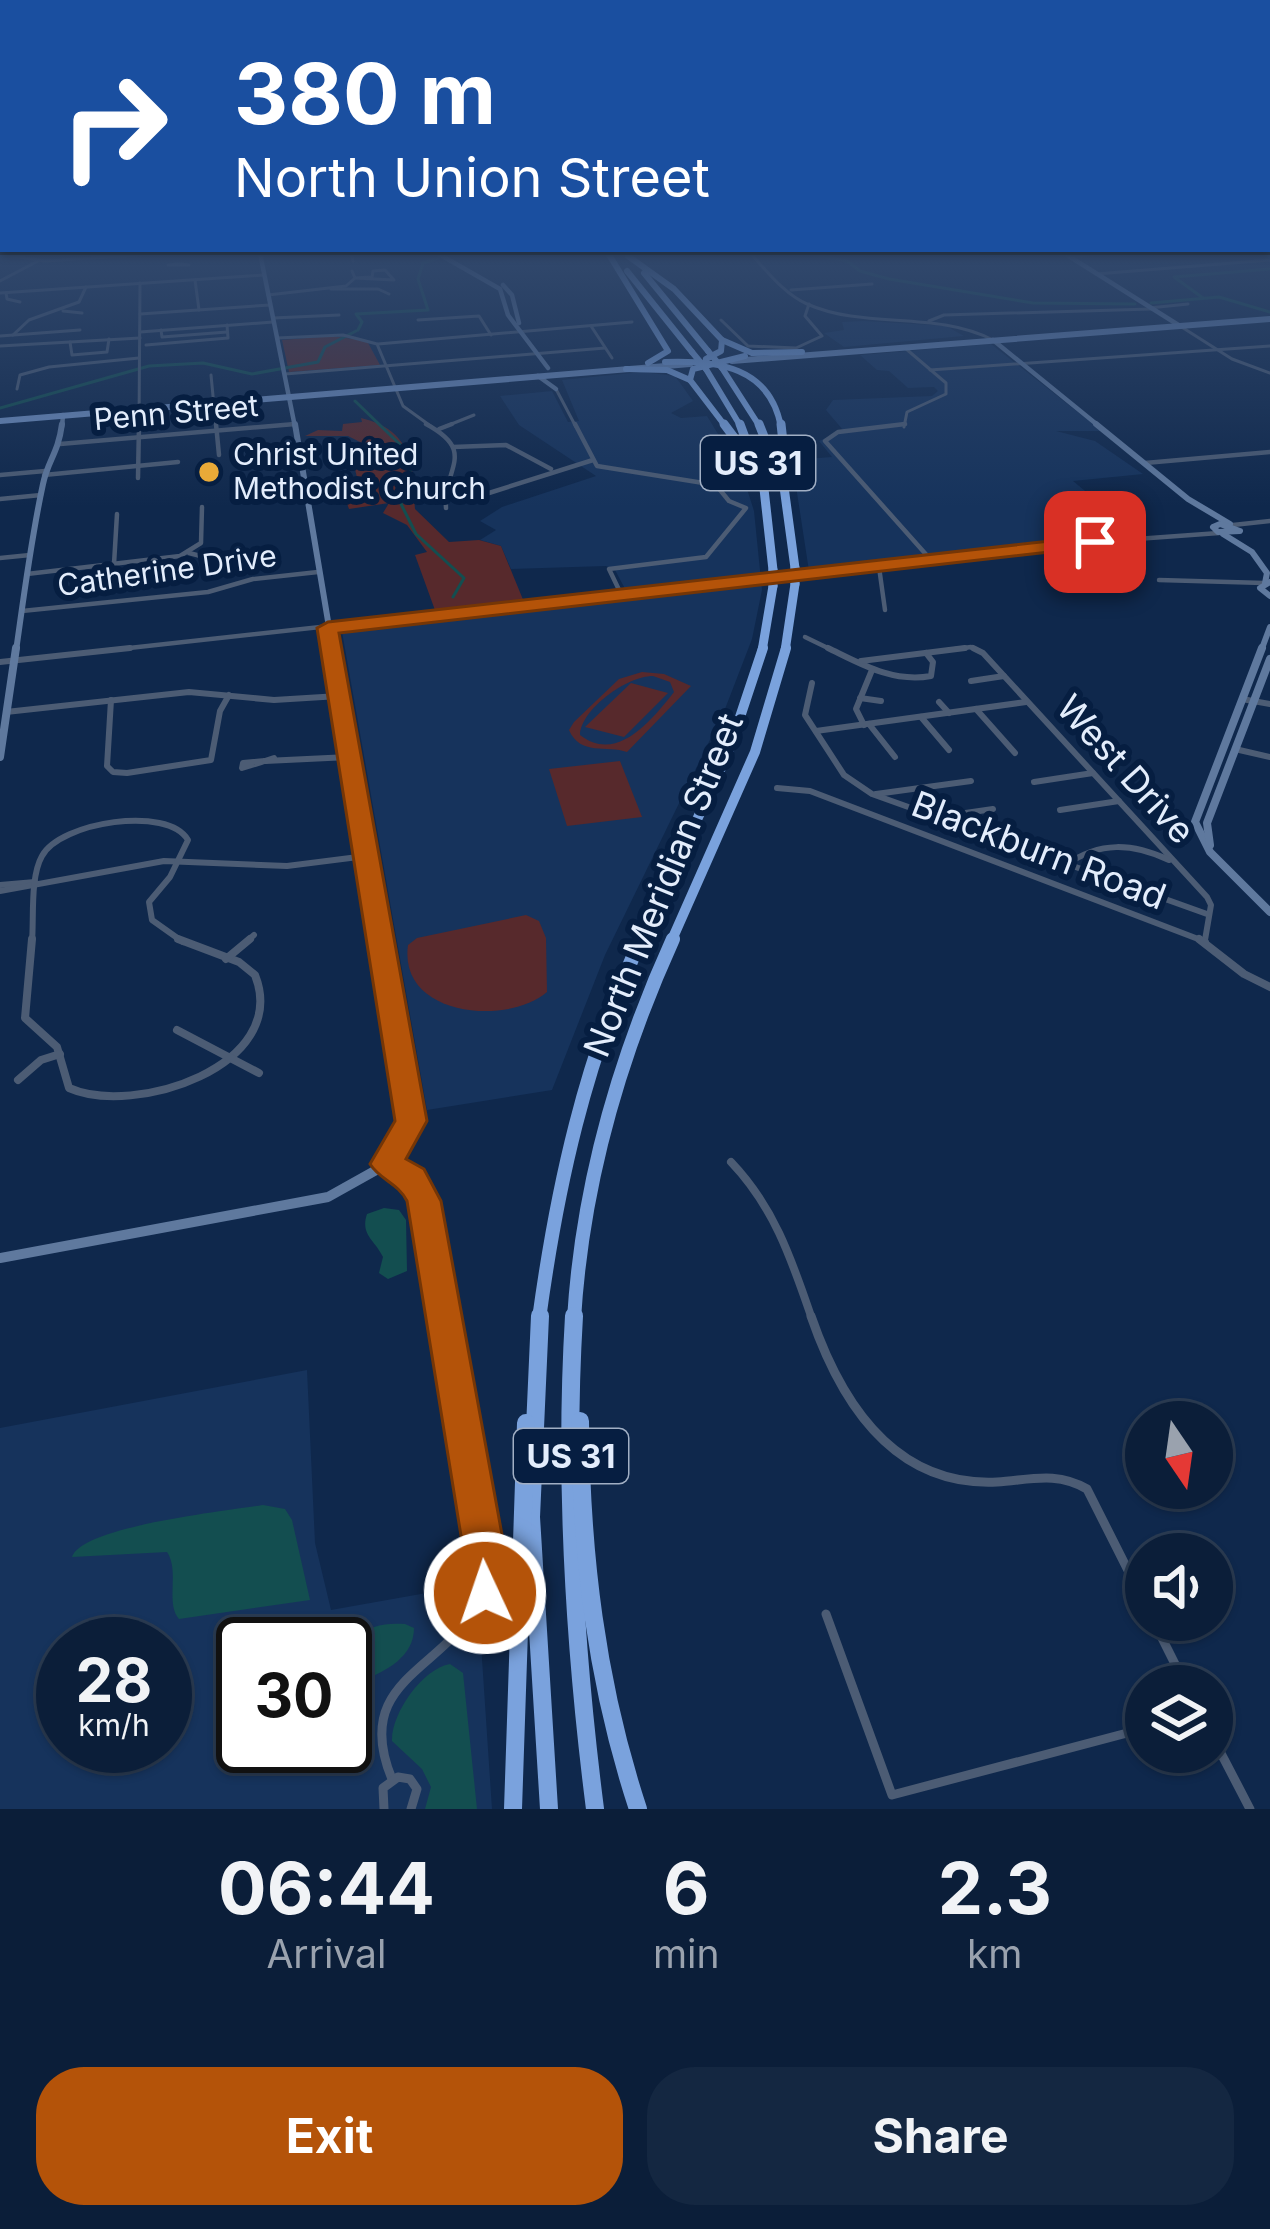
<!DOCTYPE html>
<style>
:root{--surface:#0b1e39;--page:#142741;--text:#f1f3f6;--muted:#9aa2ae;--line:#2b3c53;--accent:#b45309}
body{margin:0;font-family:Inter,sans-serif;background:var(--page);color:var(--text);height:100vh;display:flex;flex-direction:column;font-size:45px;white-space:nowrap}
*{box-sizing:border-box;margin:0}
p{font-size:39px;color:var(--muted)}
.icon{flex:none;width:66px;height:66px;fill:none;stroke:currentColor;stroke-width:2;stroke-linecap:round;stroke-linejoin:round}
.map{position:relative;height:1809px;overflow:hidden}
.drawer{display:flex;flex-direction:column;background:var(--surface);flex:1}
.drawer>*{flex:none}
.banner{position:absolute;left:0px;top:0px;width:1272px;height:252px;box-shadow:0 3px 9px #0004,0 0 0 3px var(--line);background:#1a4fa0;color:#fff;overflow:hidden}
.needle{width:78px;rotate:167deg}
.buttons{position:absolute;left:1125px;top:1401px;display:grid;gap:24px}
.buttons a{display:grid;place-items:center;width:108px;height:108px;border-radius:50%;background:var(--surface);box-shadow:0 3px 9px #0004,0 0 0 3px var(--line);font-size:60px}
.speed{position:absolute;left:36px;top:1617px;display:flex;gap:24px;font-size:60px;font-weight:700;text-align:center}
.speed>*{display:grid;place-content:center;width:156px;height:156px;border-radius:50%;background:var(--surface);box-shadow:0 3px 9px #0004,0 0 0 3px var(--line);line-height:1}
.speed small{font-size:30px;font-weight:400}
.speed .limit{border:6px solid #111;border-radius:18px;background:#fff;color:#111}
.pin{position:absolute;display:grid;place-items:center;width:102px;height:102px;color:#fff;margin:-51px;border-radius:24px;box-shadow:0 6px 18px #0006}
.me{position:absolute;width:132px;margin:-66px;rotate:357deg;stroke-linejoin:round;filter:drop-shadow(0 0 9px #0008)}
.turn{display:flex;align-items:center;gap:42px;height:252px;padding:0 36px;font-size:54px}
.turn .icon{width:156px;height:156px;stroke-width:2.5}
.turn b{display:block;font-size:84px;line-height:102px}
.eta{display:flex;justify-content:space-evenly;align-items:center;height:204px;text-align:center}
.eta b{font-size:72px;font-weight:700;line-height:84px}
.button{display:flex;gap:24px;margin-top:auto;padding:24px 36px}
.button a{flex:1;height:138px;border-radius:48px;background:var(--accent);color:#fff;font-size:48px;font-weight:700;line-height:138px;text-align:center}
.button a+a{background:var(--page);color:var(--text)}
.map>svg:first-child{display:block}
</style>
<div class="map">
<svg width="1270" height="1809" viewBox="0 0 1270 1809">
<rect width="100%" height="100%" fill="#0f284c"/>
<g fill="#16335c" fill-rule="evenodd">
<path d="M864,321L946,326L964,336L844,347L824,333L844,330L842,322Z"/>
<path d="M991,344L1102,431H1056L1095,441L1143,474L1073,481L1140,536L809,571L792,460L832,457L819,441L843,430L826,410L833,400L932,396L938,391L934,387L908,388L889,371L877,370L860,355Z"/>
<path d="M642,372L675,376L693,401L671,413L681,418L707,416L742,473L754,511L762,590L752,639L725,709L605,955L552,1090L427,1110L342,632L631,600L615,570L606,566L511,569L501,546L480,540L496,530L480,521L502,507L596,476L519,425L500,396L552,391L568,422L579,421L562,380Z"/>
<path d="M307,1370L315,1543L331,1610L477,1584L492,1809H0V1428ZM63,1644H165V1746H63ZM243,1644H345V1746H243Z"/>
</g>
<g fill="#57292c" fill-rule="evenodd">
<path d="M332,336L367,341L380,365L289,372L282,340Z"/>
<path d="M361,418C412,430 414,465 415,509L449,542L479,540L501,546L524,602L436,613L415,555L427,552L407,525L383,513L389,503L349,509L343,492L360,490L353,461L362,443L348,436H305L318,430L342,431L343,424L362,422Z"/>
<path d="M642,672L664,674L691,686L627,752C607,745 580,756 569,730L574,722L619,679ZM653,676L670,682L674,692C652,720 617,764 580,735C581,709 627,676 653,676Z"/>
<path d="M631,683L668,693L624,737L585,727Z"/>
<path d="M620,761L642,817L567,826L549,769Z"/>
<path d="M526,915L539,921L546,938L547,992C508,1026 398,1017 408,945L417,938Z"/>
</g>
<g fill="#134e50">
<path d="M384,1208L399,1210L406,1220L407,1271L388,1279L379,1273L383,1257C375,1240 360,1235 367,1214Z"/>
<path d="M263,1505L285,1509L292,1520L310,1600L179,1619C165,1603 180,1571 167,1552L72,1557C82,1526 228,1511 263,1505Z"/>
<path d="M405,1624L414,1628C414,1656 387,1671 363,1680L351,1676C341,1637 368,1621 405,1624Z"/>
<path d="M450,1664L463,1673L477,1809H425L431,1787L422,1769L392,1741C391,1714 422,1669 450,1664Z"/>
</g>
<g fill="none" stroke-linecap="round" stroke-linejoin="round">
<g stroke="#134e50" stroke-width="3">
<path d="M803,253L847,261L860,271L889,279L1033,303L1135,304"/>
<path d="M1203,298L1174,277L1270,269"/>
<path d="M1151,303L1219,297L1270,312"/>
<path d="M358,330L362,322L356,314L428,310L418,279L423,263L438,258"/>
<path d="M355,401L414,458L401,504L416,534L464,578L453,597"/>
<path d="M0,408L149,366L203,363L252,374L318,362L325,347L356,331"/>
</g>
<g stroke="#4c5c74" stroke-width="3">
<path d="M351,253L353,261"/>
<path d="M750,253C767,271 784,294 807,304C866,330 934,310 993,340"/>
<path d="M0,254L45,261L169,253"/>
<path d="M260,254L272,253"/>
<path d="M1069,257L1112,253"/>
<path d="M180,264L189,265H168Z"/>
<path d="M385,270L394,280L355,278L372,277L373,271Z"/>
<path d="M1096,274L1270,260"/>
<path d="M195,280L199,310"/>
<path d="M0,281L38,261"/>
<path d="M331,289H378L389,294"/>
<path d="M791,290L872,284"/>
<path d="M0,293L264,275"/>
<path d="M6,293L7,299L20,302"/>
<path d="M268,295L346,286L355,278L352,271"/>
<path d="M1149,308L1188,304"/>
<path d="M63,311L82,313"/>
<path d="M140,314L270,305"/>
<path d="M273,318L339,315"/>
<path d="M418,320L479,316L491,335"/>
<path d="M721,320L748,346L796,348L822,336L805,316L809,304"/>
<path d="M929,321L944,315L1151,309"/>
<path d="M591,326L612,358"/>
<path d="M1180,326L1232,359L1270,373"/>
<path d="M161,330L162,337L227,332"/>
<path d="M140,332L273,322"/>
<path d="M13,335L29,320L79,302L86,287"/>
<path d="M0,336L80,330"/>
<path d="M277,338L343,335L377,344L403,406L432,427"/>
<path d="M70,342L72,355L107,352L109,339"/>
<path d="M378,344L632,322"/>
<path d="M146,345L228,338L227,325"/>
<path d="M0,346L140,338"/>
<path d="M930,370L1270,346"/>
<path d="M285,374L605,348"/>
<path d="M211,375L216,427"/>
<path d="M17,389L20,375L49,367L139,358"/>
<path d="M556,389L576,427"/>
<path d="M139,427L140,283"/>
<path d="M260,427L295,424"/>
<path d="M444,427L474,415"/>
<path d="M904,427L907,412L946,394V383L905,348"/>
</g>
<g stroke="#4c5c74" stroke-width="4.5">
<path d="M216,424L219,455"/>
<path d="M426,424C478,452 443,468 446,508"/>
<path d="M575,424L597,466L716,485L729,501L746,508L706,557L609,569L621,594"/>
<path d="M905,424L838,432L825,441L931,560"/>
<path d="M439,429L452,424"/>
<path d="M60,444L295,424"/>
<path d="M453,447L506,445L551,469"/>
<path d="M1145,463L1270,452"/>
<path d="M0,475L45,471"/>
<path d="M44,475L178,462"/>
<path d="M138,478L139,424"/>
<path d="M446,494L489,493L593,460"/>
<path d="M0,499L41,495"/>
<path d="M1233,525L1270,521"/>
<path d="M189,553L212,559"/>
<path d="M0,558L30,555"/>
<path d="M114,564L117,514"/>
<path d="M879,567L885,610"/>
<path d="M27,574L180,556L201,543L202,507"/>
<path d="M1159,580L1264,583"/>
<path d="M22,611L208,592L253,579L318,572"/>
<path d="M805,637L834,651"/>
<path d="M102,651L1095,542L1219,533"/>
<path d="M941,651L971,647L979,651"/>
</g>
<g stroke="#4c5c74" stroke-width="6">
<path d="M828,648C861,664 893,683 931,676L933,662L926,653"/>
<path d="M973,648L983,653L1207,897L1211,905L1205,940"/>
<path d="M861,661L965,648"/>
<path d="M0,662L130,648"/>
<path d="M971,681L1004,676"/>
<path d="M812,683L805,715L844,775L872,794L1207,914"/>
<path d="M860,698L881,701"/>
<path d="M1242,699L1270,704"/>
<path d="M111,700L107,766L113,772L127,773L211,760L220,711L229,695"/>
<path d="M939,702L949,713"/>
<path d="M976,709L1015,753"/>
<path d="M6,712L189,692L274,700L339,696"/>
<path d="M921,717L949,750"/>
<path d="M869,724L895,757"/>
<path d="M864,725L856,709L872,670"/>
<path d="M816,731L1026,702"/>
<path d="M1235,749L1270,757"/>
<path d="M265,761L242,768L243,763Z"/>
<path d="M265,761L274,758"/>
<path d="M265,761L349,757"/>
<path d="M1034,782L1093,773"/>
<path d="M777,788L810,791L1206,942"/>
<path d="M876,794L971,781"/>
<path d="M1060,810L1119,801"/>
<path d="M938,817L993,809"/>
<path d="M1066,865C1100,841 1132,843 1169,860"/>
<path d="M0,885L35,882"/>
<path d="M0,891L164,861L287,866L366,856"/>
<path d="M32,942C34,917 30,877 42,856C60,822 168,805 188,840L170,877L149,902L152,920L183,942"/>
<path d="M246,942L254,935"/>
</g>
<g stroke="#4c5c74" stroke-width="8">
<path d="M32,939L25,1018L57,1047L69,1088C134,1117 291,1066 255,975L239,962L178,939"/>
<path d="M1199,939L1244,974L1270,987"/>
<path d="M226,959L250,939"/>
<path d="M177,1030L259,1073"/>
<path d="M18,1080L41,1060L60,1054"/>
<path d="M731,1162C775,1208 792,1261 812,1319"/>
<path d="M387,1164L412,1178L424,1201L444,1319"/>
</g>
<g stroke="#4c5c74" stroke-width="9">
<path d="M811,1316C841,1403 894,1487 997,1482C1030,1480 1056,1471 1087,1489L1146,1606"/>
<path d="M826,1614L892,1795L1146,1728"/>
<path d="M1153,1620L1186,1686"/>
<path d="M1212,1736L1250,1809"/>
<path d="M392,1779C348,1673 457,1670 484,1589C495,1556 452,1364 444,1316"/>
<path d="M384,1809L383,1788L398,1777L410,1779L417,1789L411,1809"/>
</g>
<g stroke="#5f799e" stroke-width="4.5">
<path d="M260,253L295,427"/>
<path d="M437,253L500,289L508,315L548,368"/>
<path d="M1064,253L1180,326"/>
<path d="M503,285L512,295L519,323"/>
<path d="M993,340L1100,427"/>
<path d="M538,376L556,389"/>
<path d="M62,427L63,415"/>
</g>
<g stroke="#5f799e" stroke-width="6">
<path d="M295,424L333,651"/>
<path d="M1096,424L1188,499L1230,524"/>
<path d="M1220,524L1240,531L1218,532L1213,527Z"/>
<path d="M1223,534L1252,552L1267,573L1265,583"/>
<path d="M1270,582L1260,588L1270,596"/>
<path d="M16,651C24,595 31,539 43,484C48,460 58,454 62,424"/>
<path d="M1261,651L1270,627"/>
</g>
<g stroke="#5f799e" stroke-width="8">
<path d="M332,648L381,942"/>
<path d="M1262,648L1195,822L1210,852L1270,912"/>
<path d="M0,757L16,648"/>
<path d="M1210,845L1207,823L1270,659"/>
</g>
<path stroke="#5f799e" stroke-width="10" d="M0,1258L328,1197L387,1164L411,1121L381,939"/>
<g stroke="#6e8ebf" stroke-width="6">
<path d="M732,361L1270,319"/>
<path d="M0,421L690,364"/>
</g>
<g stroke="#7aa2dd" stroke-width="6">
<path d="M608,253L668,351L648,363"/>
<path d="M628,256L674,289L722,340L721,351L706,359"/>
<path d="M627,271L692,352"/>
<path d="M644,273L708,351"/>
<path d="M722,340L752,353L802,352"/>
<path d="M665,362C718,360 770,367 781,427"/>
<path d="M722,368L760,427"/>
<path d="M626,369L667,370L690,380"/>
<path d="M706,369L741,427"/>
<path d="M726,427L690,380L693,369L745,356"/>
</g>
<g stroke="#7aa2dd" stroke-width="9">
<path d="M724,424L751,460"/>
<path d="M740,424L764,489L773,570"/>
<path d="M759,424L784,487L795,568"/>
<path d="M781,424L786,469"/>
<path d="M762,651L773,586"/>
<path d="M785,651L795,584"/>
</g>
<g stroke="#7aa2dd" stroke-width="10">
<path d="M640,942L728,753L763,648"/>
<path d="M671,942L755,752L786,648"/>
</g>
<g stroke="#7aa2dd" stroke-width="14">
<path d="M539,1319C557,1187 585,1060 641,939"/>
<path d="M574,1319C582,1188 619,1058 673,939"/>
</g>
<g stroke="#7aa2dd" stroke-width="18">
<path d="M540,1316L531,1517L549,1809"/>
<path d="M574,1316C564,1482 574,1644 595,1809"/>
<path d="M580,1421C581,1554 596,1682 638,1809"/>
<path d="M513,1809L526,1423"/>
</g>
<g stroke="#7aa2dd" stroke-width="6">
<path d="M708,351L722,368"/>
<path d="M692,352L706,369"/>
</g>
<g stroke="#7aa2dd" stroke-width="9">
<path d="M795,568V584"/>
<path d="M773,570V586"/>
</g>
</g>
<linearGradient id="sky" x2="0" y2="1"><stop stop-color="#08162a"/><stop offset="0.5" stop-color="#31486c"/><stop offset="1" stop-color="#31486c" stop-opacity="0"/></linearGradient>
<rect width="1270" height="507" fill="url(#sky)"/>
<path fill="#b45309" stroke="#753606" stroke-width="3" d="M1095,536L1105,542L1102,546L339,633L427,1121L406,1159L424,1169L441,1201L509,1573L500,1607L485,1613L470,1607L463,1593L467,1573L407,1201C398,1183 380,1180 370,1164L395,1121L317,628L328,622Z"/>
<circle fill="#e9aa38" stroke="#061e41" stroke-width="4.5" cx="209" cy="472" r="12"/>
<g text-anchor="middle" stroke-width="12" stroke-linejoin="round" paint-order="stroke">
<g font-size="30" fill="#e3edfc" stroke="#061e41">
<text transform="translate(176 413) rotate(-5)" y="10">Penn Street</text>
<text transform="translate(167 571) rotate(-8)" y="10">Catherine Drive</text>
</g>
<g font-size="30" fill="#e3edfc" stroke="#061e41" text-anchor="start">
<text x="233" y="465">Christ United<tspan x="233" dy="34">Methodist Church</tspan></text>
</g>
<g fill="#061e41" stroke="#a1afc4" stroke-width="3">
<rect x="701" y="436" width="114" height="54" rx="9"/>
<rect x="514" y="1429" width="114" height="54" rx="9"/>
</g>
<g font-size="33" font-weight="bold" fill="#e3edfc">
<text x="758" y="475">US 31</text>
<text x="571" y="1468">US 31</text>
</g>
<g font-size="36" fill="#e3edfc" stroke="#061e41">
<text transform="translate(1126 769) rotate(48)" y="13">West Drive</text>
<text transform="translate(1039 850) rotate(21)" y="13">Blackburn Road</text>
<text transform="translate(663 885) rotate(-68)" y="13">North Meridian Street</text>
</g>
</g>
</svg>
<div class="buttons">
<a><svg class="needle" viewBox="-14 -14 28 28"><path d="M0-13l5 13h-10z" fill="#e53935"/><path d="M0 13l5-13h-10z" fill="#9aa2ae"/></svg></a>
<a><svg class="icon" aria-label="sound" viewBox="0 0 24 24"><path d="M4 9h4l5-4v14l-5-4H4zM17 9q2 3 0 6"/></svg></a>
<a><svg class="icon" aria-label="layers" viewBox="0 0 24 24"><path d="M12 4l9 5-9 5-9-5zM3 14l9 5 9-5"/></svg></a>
</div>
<div class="speed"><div>28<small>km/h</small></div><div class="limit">30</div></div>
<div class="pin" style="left:1095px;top:542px;background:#d93025"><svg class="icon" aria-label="arrive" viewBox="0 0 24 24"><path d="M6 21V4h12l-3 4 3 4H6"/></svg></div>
<svg class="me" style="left:485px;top:1593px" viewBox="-20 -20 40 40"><circle r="17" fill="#b45309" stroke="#fff" stroke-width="3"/><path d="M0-11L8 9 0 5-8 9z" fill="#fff"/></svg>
<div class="banner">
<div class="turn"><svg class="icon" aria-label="right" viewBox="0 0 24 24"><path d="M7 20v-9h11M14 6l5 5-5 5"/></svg><div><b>380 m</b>North Union Street</div></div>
</div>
</div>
<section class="drawer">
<div class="eta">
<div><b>06:44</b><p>Arrival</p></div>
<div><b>6</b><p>min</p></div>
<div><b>2.3</b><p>km</p></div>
</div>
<div class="button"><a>Exit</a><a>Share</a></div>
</section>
